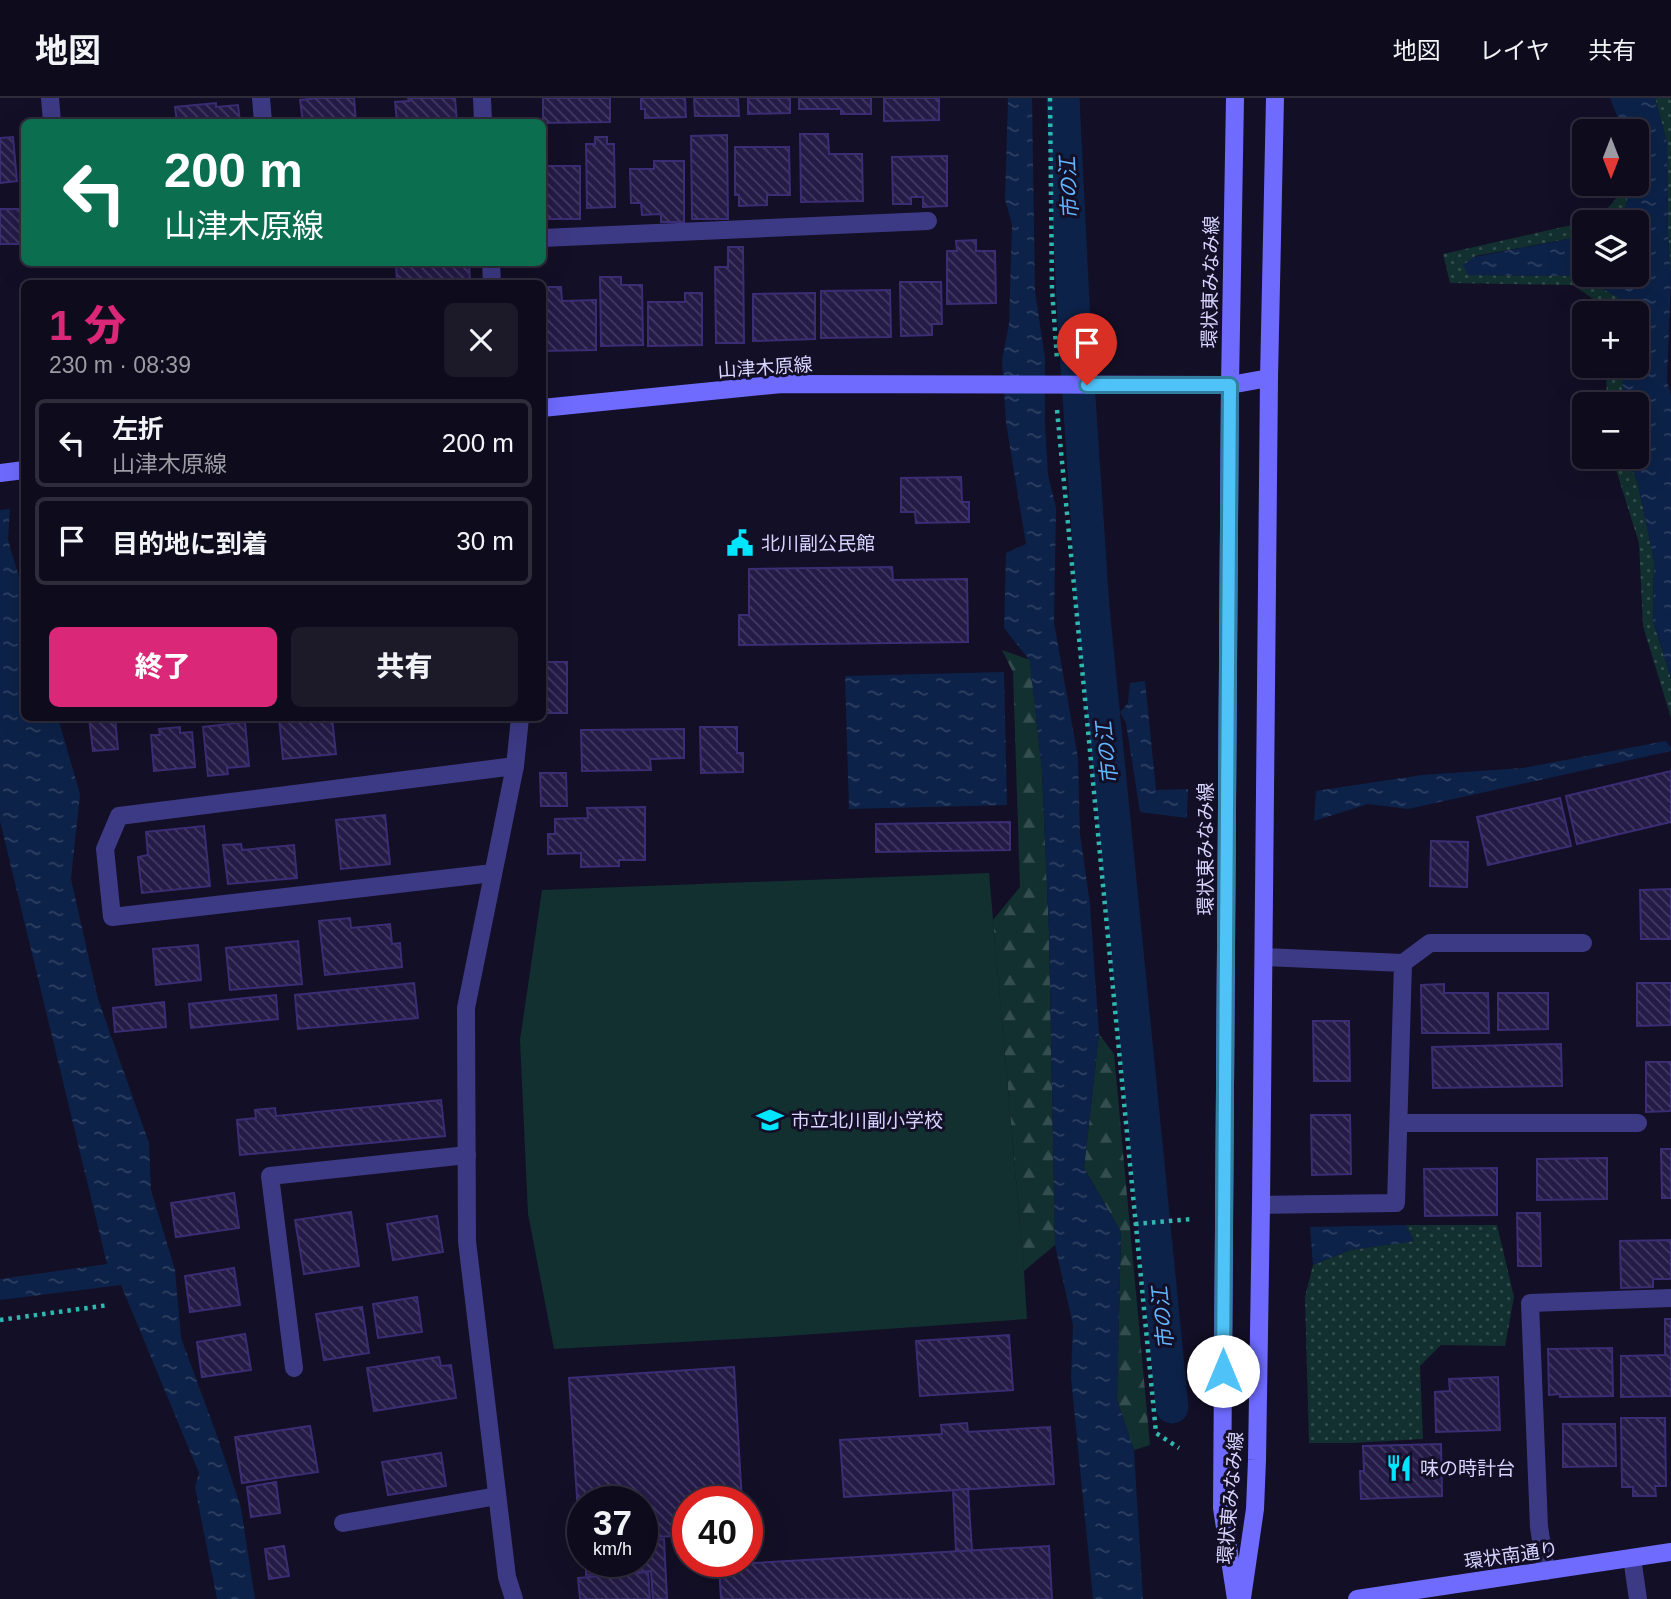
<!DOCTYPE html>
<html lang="ja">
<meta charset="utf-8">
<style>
:root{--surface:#0e0b1c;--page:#1c1929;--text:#f1f3f6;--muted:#9b9ba3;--line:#2e2b3b;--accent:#db2777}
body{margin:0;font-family:Arial,"Noto Sans JP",sans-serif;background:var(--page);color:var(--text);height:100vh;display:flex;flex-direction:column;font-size:26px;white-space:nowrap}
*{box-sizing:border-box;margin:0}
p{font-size:23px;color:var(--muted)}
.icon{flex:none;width:38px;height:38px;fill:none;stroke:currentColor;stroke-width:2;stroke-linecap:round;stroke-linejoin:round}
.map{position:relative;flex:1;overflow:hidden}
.panel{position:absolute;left:21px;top:182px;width:525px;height:441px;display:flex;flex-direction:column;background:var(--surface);border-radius:10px;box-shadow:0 7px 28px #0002,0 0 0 2px var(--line)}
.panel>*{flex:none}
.hud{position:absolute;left:21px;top:21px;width:525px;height:147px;border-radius:10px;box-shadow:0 7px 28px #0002,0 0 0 2px var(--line);background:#0b6e4f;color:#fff;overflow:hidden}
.needle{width:46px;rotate:180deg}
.buttons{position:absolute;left:1572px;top:21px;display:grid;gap:14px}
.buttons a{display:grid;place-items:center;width:77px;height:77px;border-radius:10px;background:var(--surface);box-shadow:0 7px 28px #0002,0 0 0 2px var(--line);font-size:35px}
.speed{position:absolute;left:567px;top:1388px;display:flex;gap:14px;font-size:35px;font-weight:700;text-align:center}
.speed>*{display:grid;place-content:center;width:91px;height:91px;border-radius:50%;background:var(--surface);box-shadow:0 7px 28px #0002,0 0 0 2px var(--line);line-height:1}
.speed small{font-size:18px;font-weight:400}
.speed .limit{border:10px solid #d22;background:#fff;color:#111}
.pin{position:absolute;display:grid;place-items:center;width:60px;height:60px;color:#fff;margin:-72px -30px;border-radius:50% 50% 50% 0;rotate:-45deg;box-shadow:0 0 7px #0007}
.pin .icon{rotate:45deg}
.me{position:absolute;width:77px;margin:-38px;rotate:0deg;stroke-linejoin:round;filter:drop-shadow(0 0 5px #0008)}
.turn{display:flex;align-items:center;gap:24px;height:147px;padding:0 28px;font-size:32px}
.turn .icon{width:91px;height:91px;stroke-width:2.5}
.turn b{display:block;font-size:49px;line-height:60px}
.round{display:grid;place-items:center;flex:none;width:74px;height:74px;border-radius:10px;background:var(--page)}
.headline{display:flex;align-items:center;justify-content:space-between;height:119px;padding:0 28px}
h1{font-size:42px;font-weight:800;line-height:52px;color:var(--accent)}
.button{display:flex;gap:14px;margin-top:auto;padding:14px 28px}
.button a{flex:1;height:80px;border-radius:10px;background:var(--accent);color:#fff;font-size:28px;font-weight:800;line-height:80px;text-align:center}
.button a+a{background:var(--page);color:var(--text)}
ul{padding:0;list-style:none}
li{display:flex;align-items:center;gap:21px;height:88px;margin:0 14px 10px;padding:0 14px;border:4px solid var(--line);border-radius:10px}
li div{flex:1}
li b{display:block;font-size:26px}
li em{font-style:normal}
header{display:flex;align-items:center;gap:42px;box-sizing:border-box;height:98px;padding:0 35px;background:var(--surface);border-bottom:2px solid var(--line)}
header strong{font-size:33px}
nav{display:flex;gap:38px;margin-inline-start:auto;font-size:24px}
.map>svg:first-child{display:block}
</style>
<header>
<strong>地図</strong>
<nav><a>地図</a><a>レイヤ</a><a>共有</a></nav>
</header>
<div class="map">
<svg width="1671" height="1501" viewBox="0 0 1671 1501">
<defs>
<pattern id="green-dots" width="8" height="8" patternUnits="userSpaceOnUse" patternTransform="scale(1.75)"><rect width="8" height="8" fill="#12302f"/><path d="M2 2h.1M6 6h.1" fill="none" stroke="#344d4e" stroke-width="1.8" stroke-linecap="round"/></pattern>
<pattern id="forest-firs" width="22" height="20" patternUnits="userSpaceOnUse" patternTransform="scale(1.75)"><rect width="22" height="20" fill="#12302f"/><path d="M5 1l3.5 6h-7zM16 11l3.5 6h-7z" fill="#344d4e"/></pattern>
<pattern id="water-ripples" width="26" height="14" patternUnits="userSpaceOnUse" patternTransform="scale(1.75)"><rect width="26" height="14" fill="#0c2248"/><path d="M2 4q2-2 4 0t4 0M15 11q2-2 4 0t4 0" fill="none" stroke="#2f4163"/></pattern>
<pattern id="building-back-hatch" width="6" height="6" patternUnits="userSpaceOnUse" patternTransform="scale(1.75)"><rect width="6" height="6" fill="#241b47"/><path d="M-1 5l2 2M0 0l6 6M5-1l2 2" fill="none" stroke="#433b63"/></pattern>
</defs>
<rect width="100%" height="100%" fill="#130f26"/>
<g fill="url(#green-dots)">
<path d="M1655,0H1670L1671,2V179L1668,137L1667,45Z"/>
<path d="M1620,86H1631L1623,120L1617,124H1584V138L1475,158L1468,177L1579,178L1618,199L1621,215H1605V209L1573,187L1450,185L1443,156L1598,121L1619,97Z"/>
<path d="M1606,268H1625L1620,306H1607Z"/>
<path d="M1612,359H1628L1638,386L1654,463L1653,523L1671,580V620L1643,528L1639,445Z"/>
<path d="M1406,1127H1497L1514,1199L1505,1248L1441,1247L1420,1268L1423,1341L1352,1345H1309L1305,1199L1313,1167L1350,1152L1413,1143Z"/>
</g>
<g fill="url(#forest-firs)">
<path d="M1002,552L1030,562L1042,673L1049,834L1055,1147L1024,1173L993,822L1020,789L1013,574Z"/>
<path d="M1099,936L1114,956L1150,1347L1134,1352L1117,1302L1121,1134L1084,1070Z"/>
</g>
<path fill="#12302f" d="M989,775L1024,1173L1027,1221L773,1239L554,1251L528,1116L520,942L542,792Z"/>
<g fill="url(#water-ripples)">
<path d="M1008,0H1032L1035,193L1045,260V324L1048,377L1056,410L1054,525L1078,660L1080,736L1090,806L1099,936L1084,1070L1121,1134L1117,1302L1134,1352L1143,1501H1093L1071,1280L1073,1227L1055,1147L1049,834L1042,673L1030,563L1004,530L1006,455L1026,446L1006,325L1002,262L1009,226L1012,127L1005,101Z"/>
<path d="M1610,0H1655L1667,45L1668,137L1671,179L1667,283L1671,297V580L1653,523L1654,463L1638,386L1628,359H1636V306H1620L1625,268H1636V215H1621L1618,199L1579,178L1468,177L1463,167L1474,159L1584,138V177H1636V124H1617L1623,120L1631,86H1636V33H1623Z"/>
<path d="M10,411L8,442L24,496V620H58L80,696L71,781L98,901L149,1045L151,1092L175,1172L181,1240L219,1343L241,1410L255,1501H217L195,1389L199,1375L121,1187L0,1202V1181L107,1166L0,723V412Z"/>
<path d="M1004,574L1007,707L849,711L845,578Z"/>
<path d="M1145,583L1156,692L1188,691L1187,720L1140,714L1126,625L1120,614L1128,605L1130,585Z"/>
<path d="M1666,643L1671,650V653L1408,711L1368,706L1314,723L1316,693L1422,677L1523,670Z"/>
<path d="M1406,1127L1414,1143L1350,1152L1313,1167L1310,1129Z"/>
</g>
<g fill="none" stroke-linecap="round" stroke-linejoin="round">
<path stroke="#0c2248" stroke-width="33" d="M1063,0L1074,224L1093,509L1172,1309"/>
</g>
<g fill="url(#building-back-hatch)" stroke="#3b2d73" stroke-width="2">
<path d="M318,0H354L356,24H303L300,2Z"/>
<path d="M408,0H455L457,24H397L395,4L409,3Z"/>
<path d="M543,0H610V24L543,25Z"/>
<path d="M641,0H685L686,19L645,20V11H641Z"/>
<path d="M694,0H738L739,18H695Z"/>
<path d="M748,0H790V15L748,16Z"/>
<path d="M799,0H871V16H841V11H799Z"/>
<path d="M884,0H939V22L884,23Z"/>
<path d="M216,5V9L238,7L240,24H177L175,9Z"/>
<path d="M800,36H828L829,56H862L863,103L801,104Z"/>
<path d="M727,37L728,121H692L691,38Z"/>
<path d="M13,39L17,83L0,85V40Z"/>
<path d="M595,39H607V46H614L615,109L587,110L586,46H595Z"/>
<path d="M735,49H789L790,97H767V107L739,108V97H735Z"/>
<path d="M947,58V108L923,109V99H911V106H893L892,59Z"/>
<path d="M654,63H684V124H661V116L642,117L641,105H631L630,71H654Z"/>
<rect x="542" y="68" width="38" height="53"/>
<rect x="0" y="111" width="24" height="35"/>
<path d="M976,142V153H995L996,205L947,206V153H957L956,143Z"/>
<path d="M728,149H743L744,245H716L715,169H728Z"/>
<path d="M396,164H469L470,184L457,186H397Z"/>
<path d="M600,179H621V187H642L643,247L601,248Z"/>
<path d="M900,184H941L942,226H932V237L901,238Z"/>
<path d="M542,189H561L562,203L596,202V252L542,253Z"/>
<path d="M890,192L891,239L821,240V193Z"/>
<path d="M685,195H702V247L648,248V204H685Z"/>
<path d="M815,195V241L753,243V196Z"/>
<path d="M961,379L962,404H969V424L916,425L915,414H901V380Z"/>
<path d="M892,469L893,482L967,481L968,544L739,547V517H749V471Z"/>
<path d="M545,564H567V615H546Z"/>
<path d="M89,620H115L118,651L93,653Z"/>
<path d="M279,620H332L336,656L283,661Z"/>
<path d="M245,624L249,668L227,670L228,676L208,678L203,629Z"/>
<path d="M180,629V635L192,634L195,669L154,673L151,637H160L159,631Z"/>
<path d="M700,629H737V655H743V674L701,675Z"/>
<path d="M684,631V660L650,661L651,672L582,673L581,632Z"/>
<path d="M1671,673V724L1577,746L1566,698Z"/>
<path d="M540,675H566L567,708H541Z"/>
<path d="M1560,700L1571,748L1488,767L1477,719Z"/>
<path d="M645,709V762H619V768L581,769V755L548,756V736H555V721L588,720L587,710Z"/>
<path d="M385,717L390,766L341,771L336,722Z"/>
<path d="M1010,724V752L876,754V726Z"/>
<path d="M204,728L210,788L142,795L138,759L148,757L146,734Z"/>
<path d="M1431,743L1468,744L1467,789L1430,788Z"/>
<path d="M241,746L242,752L294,747L297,780L228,786L223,747Z"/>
<path d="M1671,791V841H1641L1640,792Z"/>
<path d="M350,820L351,830L390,826L392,846L400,845L402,869L325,877L319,823Z"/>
<path d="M298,843L302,886L230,892L226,850Z"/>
<path d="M198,847L201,882L156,887L153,851Z"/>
<path d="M414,885L418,920L298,931L295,897Z"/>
<path d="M1637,885H1671V927L1637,928Z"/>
<path d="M1444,886V895H1488L1489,935H1422L1421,887Z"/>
<path d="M1498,895H1548V931L1498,932Z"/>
<path d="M276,897L278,921L191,930L189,906Z"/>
<path d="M164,904L166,929L115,934L113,910Z"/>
<path d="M1313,923H1349L1350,983H1314Z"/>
<path d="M1561,946L1562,988L1433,990L1432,949Z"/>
<path d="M1646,964H1671V1013L1646,1014Z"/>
<path d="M441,1002L445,1038L240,1057L237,1022L256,1020L255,1012L275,1010L276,1018Z"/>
<path d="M1311,1017H1350L1351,1076L1312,1077Z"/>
<path d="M1661,1051H1671V1100H1662Z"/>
<path d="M1607,1060V1101L1537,1102V1061Z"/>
<path d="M1497,1070V1117L1425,1118L1424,1071Z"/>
<path d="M234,1095L239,1130L176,1139L171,1105Z"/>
<path d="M351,1114L359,1168L304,1176L295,1122Z"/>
<path d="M1517,1115H1540L1541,1168H1518Z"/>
<path d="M437,1118L443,1154L393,1162L387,1126Z"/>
<path d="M1671,1142V1181H1653V1189L1621,1190L1620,1143Z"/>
<path d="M234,1170L240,1207L190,1214L185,1178Z"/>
<path d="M417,1199L422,1234L378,1240L373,1206Z"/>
<path d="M362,1209L369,1255L324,1262L316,1216Z"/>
<path d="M1665,1221H1671V1298L1621,1299V1258L1665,1257Z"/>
<path d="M245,1236L251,1272L202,1279L197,1244Z"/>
<path d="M1009,1237L1013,1292L920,1298L916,1243Z"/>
<path d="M1612,1250L1613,1298L1560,1299V1296L1549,1297L1548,1251Z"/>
<path d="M439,1259L441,1268L451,1267L456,1300L374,1313L367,1270Z"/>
<path d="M734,1269L742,1404H688V1437L642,1440V1404H583V1444H580L569,1280Z"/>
<path d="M1498,1279L1500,1332L1436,1334L1435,1294L1450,1293L1449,1281Z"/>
<path d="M1621,1320H1665L1666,1388H1655L1656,1398H1633V1389H1622Z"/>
<path d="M967,1325L968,1334L1050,1329L1054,1386L844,1399L840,1342L942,1336L941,1327Z"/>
<path d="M1563,1326H1615L1616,1368L1563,1369Z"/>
<path d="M310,1328L318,1374L242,1385L235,1339Z"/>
<path d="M1441,1346L1442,1398L1361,1401L1360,1373H1364L1363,1348Z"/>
<path d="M441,1355L446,1388L388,1397L382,1364Z"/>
<path d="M276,1384L280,1415L251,1419L247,1389Z"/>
<path d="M968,1391L972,1453H956L953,1392Z"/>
<path d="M664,1441L667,1501H653L651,1473L586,1477V1467L644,1464L642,1443Z"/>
<path d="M284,1448L289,1478L269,1481L265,1451Z"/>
<path d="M1049,1448L1052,1501H721L719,1467Z"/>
<path d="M648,1474L650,1501H580L578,1480Z"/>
</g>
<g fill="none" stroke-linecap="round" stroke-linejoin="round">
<g stroke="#2fb8b0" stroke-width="4.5" stroke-dasharray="3.5 5" stroke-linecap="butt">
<path d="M1050,0L1052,191L1057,261"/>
<path d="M1057,312L1156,1335L1179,1350"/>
<path d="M1135,1126L1193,1121"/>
<path d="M0,1222L109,1207"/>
</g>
<g stroke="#3d3a85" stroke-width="18">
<path d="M50,0L52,24"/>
<path d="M261,0L263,24"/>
<path d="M482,0L483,24"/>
<path d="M542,140L928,123"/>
<path d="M491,164L492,186"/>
<path d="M493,775L112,819L105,751L119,718L515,668"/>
<path d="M1403,865L1430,845H1583"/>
<path d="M1399,1025H1638"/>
<path d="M1261,1107L1396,1105L1403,865L1264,859"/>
<path d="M294,1270L270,1078L467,1057"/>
<path d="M343,1425L497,1398"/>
<path d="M1632,1460L1638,1501"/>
<path d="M1546,1473L1539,1429L1530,1205L1671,1200"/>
<path d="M514,1501L507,1479L467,1143L466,910L515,668L520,620"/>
</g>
<g stroke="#6f6bff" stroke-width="18">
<path d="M1235,0L1230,287L1222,1410L1236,1501"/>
<path d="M542,310L782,286L1230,287L1269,280"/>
<path d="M0,375L24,372"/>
<path d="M1242,1500L1255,1411L1257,1362L1261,1107L1269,280L1275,0"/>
<path d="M1357,1501L1671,1454"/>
</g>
</g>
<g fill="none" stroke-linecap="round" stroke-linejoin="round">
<defs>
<path id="route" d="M1087,287H1230L1223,1273"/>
</defs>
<use href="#route" stroke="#337fa1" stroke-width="18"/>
<use href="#route" stroke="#4fc3f7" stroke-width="12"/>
</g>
<defs>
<symbol id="civic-bare" viewBox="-9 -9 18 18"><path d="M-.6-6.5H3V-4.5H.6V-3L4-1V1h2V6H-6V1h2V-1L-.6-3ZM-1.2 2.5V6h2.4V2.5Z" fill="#00e5ff" stroke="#130f26" stroke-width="2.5" paint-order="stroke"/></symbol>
<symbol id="school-bare" viewBox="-9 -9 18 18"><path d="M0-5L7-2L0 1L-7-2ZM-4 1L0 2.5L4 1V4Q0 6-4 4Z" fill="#00e5ff" stroke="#130f26" stroke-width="2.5" paint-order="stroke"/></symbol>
<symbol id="restaurant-bare" viewBox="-9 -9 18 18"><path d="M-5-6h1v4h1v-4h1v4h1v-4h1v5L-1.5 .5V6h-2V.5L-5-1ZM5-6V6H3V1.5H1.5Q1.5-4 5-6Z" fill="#00e5ff" stroke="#130f26" stroke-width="2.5" paint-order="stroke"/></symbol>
</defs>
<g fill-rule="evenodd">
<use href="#civic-bare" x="721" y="426" width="38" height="38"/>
<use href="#school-bare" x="751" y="1003" width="38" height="38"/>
<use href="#restaurant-bare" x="1380" y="1351" width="38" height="38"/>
</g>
<g text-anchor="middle" stroke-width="6" stroke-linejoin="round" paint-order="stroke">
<g font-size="19" fill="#d9d4ff" stroke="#130f26">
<text transform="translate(1210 184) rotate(-89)" y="7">環状東みなみ線</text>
<text transform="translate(765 269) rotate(-4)" y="7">山津木原線</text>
<text transform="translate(1205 751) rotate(-90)" y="7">環状東みなみ線</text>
<text transform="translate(1230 1400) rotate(-85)" y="7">環状東みなみ線</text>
<text transform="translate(1511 1457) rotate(-8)" y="7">環状南通り</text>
</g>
<g font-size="19" fill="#d9d4ff" stroke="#130f26" text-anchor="start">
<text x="761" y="452">北川副公民館</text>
<text x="791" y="1029">市立北川副小学校</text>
<text x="1420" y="1377">味の時計台</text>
</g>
<g font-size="21" font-style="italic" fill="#62b6ff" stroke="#130f26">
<text transform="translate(1069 90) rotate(-93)" y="7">市の江</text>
<text transform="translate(1107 655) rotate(-96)" y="7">市の江</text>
<text transform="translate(1163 1220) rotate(-96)" y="7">市の江</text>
</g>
</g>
</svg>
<div class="buttons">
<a><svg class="needle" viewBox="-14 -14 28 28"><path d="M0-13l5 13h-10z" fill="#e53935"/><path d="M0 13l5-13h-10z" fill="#9b9ba3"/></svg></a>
<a><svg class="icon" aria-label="layers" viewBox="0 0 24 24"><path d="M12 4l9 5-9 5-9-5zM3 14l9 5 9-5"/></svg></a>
<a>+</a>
<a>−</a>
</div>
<div class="speed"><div>37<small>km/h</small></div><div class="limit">40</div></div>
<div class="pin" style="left:1087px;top:287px;background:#d93025"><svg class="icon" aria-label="arrive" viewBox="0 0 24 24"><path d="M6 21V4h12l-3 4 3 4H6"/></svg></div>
<svg class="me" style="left:1223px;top:1273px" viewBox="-20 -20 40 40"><circle r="19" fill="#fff"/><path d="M0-13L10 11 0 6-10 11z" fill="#4fc3f7"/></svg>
<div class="hud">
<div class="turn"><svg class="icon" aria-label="left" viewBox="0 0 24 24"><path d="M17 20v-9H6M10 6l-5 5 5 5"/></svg><div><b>200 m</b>山津木原線</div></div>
</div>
<section class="panel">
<div class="headline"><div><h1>1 分</h1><p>230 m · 08:39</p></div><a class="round"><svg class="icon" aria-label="close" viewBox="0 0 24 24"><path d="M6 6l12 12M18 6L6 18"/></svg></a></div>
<ul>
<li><svg class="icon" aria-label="left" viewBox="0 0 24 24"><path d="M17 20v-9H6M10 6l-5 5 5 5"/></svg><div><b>左折</b><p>山津木原線</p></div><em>200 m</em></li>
<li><svg class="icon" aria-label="arrive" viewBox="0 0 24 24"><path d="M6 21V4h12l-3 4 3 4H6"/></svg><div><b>目的地に到着</b></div><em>30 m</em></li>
</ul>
<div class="button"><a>終了</a><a>共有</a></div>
</section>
</div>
